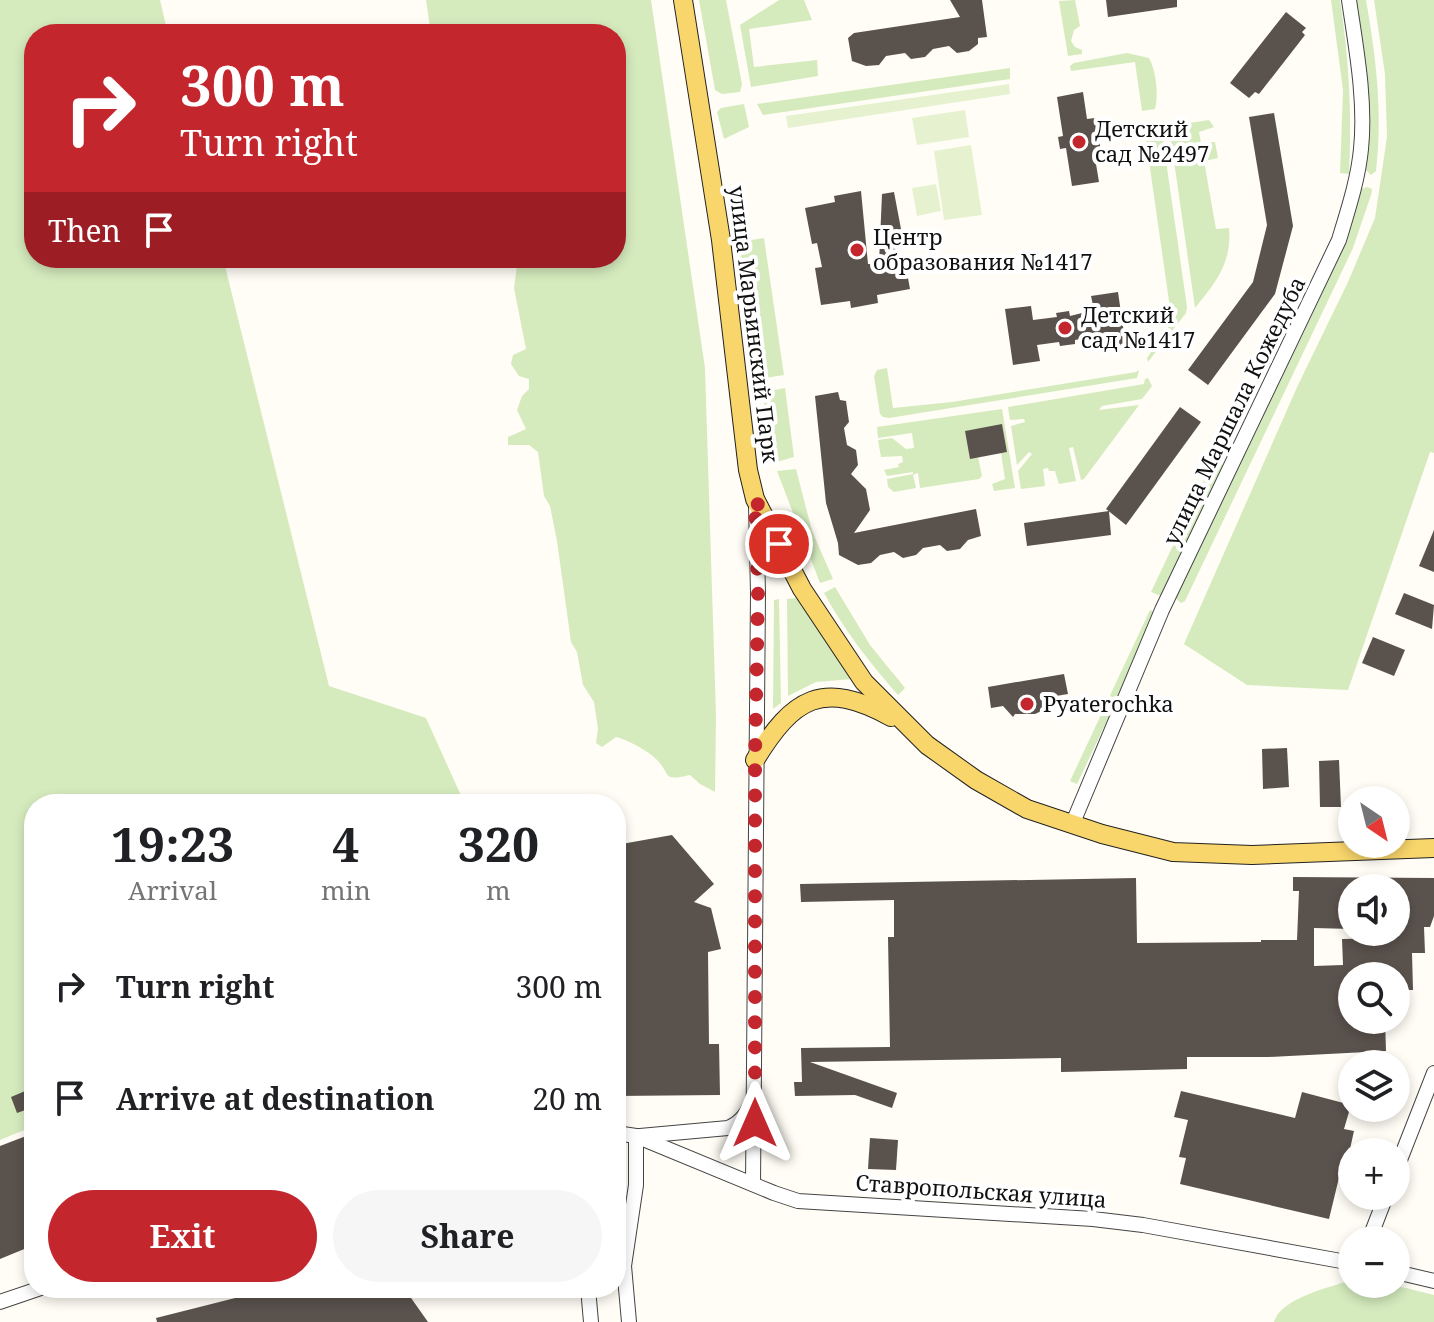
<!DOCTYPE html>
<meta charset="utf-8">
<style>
:root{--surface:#fff;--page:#f6f6f6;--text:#202124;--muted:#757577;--accent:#c4262e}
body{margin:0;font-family:"Noto Serif",serif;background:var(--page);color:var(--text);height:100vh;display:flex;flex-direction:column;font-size:30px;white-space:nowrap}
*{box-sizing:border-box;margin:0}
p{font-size:26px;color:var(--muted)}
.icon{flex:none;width:44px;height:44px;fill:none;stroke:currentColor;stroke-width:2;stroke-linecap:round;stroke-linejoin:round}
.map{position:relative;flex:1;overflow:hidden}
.drawer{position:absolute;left:24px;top:794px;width:602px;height:504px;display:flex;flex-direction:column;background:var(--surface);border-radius:32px;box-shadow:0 4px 12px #0003}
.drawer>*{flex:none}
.guide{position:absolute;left:24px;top:24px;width:602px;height:244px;border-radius:32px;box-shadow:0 4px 12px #0003;background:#c4262e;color:#fff;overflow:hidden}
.needle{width:52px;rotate:145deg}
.tools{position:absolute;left:1338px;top:786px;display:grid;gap:16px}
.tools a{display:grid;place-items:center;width:72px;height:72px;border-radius:50%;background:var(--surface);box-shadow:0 4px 12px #0003;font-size:40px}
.pin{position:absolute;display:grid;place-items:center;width:68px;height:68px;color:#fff;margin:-34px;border:4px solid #fff;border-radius:50%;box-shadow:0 2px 8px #0007}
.me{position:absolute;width:88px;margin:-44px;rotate:0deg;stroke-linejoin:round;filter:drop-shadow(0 0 6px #0008)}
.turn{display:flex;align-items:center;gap:28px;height:168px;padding:0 24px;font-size:36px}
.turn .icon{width:104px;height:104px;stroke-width:2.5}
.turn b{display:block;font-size:56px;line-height:68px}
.then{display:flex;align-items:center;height:76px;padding:0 24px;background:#0003;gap:16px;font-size:30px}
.eta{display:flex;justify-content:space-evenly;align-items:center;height:136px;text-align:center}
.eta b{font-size:48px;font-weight:700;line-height:56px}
.cta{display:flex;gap:16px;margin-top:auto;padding:16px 24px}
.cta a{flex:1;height:92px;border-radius:48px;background:var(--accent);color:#fff;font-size:32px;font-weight:700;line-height:92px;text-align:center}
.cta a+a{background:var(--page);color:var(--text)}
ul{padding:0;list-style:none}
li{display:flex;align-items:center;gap:24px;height:112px;padding:0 24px}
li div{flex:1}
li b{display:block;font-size:30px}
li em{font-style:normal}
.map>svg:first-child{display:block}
</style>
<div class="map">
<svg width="1434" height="1322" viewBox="0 0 1434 1322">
<rect width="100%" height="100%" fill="#fffdf5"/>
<g fill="#d5ebbd">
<path d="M0,0H160L168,34H34V258H223L329,686L426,718L463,800L462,804H34V1126L0,1140Z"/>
<path d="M426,0H651L705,368L716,716L715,792L700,784L690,775C660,782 672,774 656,759C647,750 628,740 616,737L602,747L596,743L598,729L594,702L583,685L577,652L571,642L557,541L550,506L544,496L538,452L529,445H508V437L526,429L517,410L522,396L529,389V379L519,376L511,364L513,355L526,349L514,288L518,258H616V34H499L492,27H488L478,34H431Z"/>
<path d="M699,0H726L742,84L740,92L722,94L715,90Z"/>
<path d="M779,0H804L812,20L749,29L754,67L817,60L818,76L751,87L740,25Z"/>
<path d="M1075,0L1080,26L1074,30L1071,41L1075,47L1082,50V54L1068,56L1059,1Z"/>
<path d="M1331,0H1340C1349,58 1352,115 1349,174L1340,173L1343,90Z"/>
<path d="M1355,0H1366C1376,57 1383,114 1376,171L1371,175L1366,170L1368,138Z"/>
<path d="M1374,0H1434V453L1430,452L1348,690L1247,685L1184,644L1298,385L1348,282L1375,218L1387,137L1385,74Z"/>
<path d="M1127,53L1149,58C1156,71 1159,95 1155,109L1142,111L1135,62L1071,71L1070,66L1074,63Z"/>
<path d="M1010,68V79L763,115L757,104Z"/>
<path d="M744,104L749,127L724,139L717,112L721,108Z"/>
<path d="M1209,120L1214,127L1199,132L1201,143L1215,142L1218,158L1204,161L1216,229L1229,228C1232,263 1216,282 1195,308L1169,126Z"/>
<path d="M1144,126H1161L1187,307L1186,313L1148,362L1147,358L1172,322Z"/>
<path d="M1367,187L1372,189L1371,195L1353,248L1185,601L1181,603L1175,598C1198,547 1220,496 1245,447C1288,364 1335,279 1361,189Z"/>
<path d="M764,238L784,375L765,378L759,375L738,242Z"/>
<path d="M887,368L893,408L952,402L1136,372L1139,370L1137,378L889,418L883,417L880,414L874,376L877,370Z"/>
<path d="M1148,378L1152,386L1142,399L1102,406L1099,410L1139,405L1084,479L1081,480L1073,447L1069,448L1076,481L1059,484L1055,471H1049L1048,468L1043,469L1045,486L1021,489L1018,471L1032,454L1029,452L1017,465L1011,426L1025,422L1024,419L1010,420L1008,407L1144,384L1145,379Z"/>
<path d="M785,388L794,457L777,462L767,426L763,396L765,392Z"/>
<path d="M1002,409L1015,488L994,491L992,484L1005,479L1001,453L1007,452L1002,425L966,431L970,458L978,457L982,476L979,479L920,488L918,473L913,475L916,488L894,492L888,487L887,479L913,474V472L887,476L884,470L899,467L898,464L903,462L902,456L881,457L878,440L892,438L906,449L914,448L912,433L878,438L877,427Z"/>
<path d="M1213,461L1223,465L1161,596L1151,592Z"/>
<path d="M796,469L812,531L833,579L820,583L777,471Z"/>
<path d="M835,587L870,645L905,688L898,695C870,663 844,630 824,593Z"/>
<path d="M796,598L853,679L816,682L788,696L787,599Z"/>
<path d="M779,599L781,703L773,709L774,600Z"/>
<path d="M1150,610L1158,613L1077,784L1070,781Z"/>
<path d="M1352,1280V1284H1390L1434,1295V1322H1274C1281,1298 1330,1287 1352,1280Z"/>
</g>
<g fill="#e6f2cf">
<path d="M1009,84L1010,94L788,128L786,116Z"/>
<path d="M965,110L969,137L917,145L912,118Z"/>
<path d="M971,145L982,215L944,220L934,151Z"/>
<path d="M936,184L941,211L917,216L912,188Z"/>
</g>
<g fill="#5a524d" fill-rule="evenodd">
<path d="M950,0H982L987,37L978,38V44L969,51L957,53L949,46L933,49L925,57L911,59L905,53L886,56L879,65L866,66L852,61L848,38L854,33L960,17Z"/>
<path d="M1106,0H1177V7L1108,17Z"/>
<path d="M1286,12L1306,28L1302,32L1305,35L1259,94L1255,92L1249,98L1230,83Z"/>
<path d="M1083,92L1087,119L1095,118L1102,157L1095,158L1099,182L1072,186L1066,148L1060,149L1058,137L1063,136L1057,97Z"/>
<path d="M1274,113L1293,226L1275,294L1208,385L1188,370L1253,282L1267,225L1249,117Z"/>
<path d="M861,191L868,264H879L882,194L894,192L901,229L893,232L897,257L904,256L910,289L877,295L878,303L851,308L850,301L821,305L815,268L822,267L817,243L812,244L805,208L835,202L834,196Z"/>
<path d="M1118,292L1126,347L1100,351L1097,336L1075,340V344L1060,346L1059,342L1037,345L1040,361L1013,365L1005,309L1031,306L1033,320L1057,317L1056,313L1069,311L1070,316L1094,310L1091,296Z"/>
<path d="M838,392L840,400L846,401L849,422L844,428L847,445L856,450L858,465L851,474L866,489L870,510L854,533L976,509L981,536L968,540L960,549L947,551L940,545L923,548L916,555L903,558L894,552L880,555L871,563L858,565L839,555L838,543L826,503L815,396Z"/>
<path d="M1180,407L1201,422L1126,525L1106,509Z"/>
<path d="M1002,424L1007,452L970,459L965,431Z"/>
<path d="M1109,511L1111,535L1027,546L1024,523Z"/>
<path d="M1434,530V572L1419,566Z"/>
<path d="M1404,593L1434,605L1432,629L1395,614Z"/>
<path d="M1373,637L1405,650L1394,676L1362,663Z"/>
<path d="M1064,674L1068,694L1056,696V703L1051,710L1048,708L1035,714H1015L1013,717L1003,706L991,708L988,687Z"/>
<path d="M1287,748L1289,787L1263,789L1262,749Z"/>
<path d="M1339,760L1341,807H1320L1319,761Z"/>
<path d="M672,835L714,884L694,902L711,908L721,949L708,952L709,1044H719L720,1095L616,1096V845Z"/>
<path d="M1293,877L1434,878V916L1430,927H1424L1425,953H1412L1413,990H1396V976H1352V1020H1385L1386,1051L1268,1057H1187V1069L1061,1072V1058L810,1062L897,1093L892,1108L855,1095L795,1096L794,1082H802L801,1048L890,1047L888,937H894V900L801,902L800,884L1136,878L1137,943L1261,942V940H1297L1299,891H1293ZM1352,888H1396V938L1342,939L1343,965L1314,966V928L1352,929Z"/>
<path d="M30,1089L34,1107L17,1113L11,1097Z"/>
<path d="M1181,1091L1295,1118L1302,1092L1351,1105L1344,1129L1354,1131L1348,1158L1344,1157L1329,1219L1180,1184L1186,1158L1179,1157L1188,1120L1174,1117Z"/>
<path d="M34,1133V1245L0,1259V1146Z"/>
<path d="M870,1138L898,1140L896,1170L868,1169Z"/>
<path d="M275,1288H404L428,1322H157L156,1318Z"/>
</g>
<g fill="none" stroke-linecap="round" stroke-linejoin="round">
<defs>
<g id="minor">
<path d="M1072,825L1162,610L1339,240C1348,210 1358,180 1361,149C1366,100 1356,48 1349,0"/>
<path d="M616,1133L636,1136L774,1193L798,1201L1093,1219L1143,1225L1352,1263"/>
<path d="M640,1136L728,1128C742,1122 747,1113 753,1100"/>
<path d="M1396,1170L1434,1073"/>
<path d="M753,1184L758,593L756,505"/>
<path d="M1369,1240L1386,1196"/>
<path d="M1396,1272L1434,1281"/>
<path d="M588,1288L591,1322"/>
<path d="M0,1302L41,1288"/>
<path d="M629,1322L624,1266L636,1185V1136"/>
</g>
<g id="major">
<path d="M683,0L721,240L748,470L755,499L802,589L864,682L927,745L976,780L1027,809L1102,834L1173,852L1252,855L1434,848"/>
<path d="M755,760C793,698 822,679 891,717"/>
</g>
</defs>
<use href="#minor" stroke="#444" stroke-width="16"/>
<use href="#major" stroke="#222" stroke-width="20"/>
<use href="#minor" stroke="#fff" stroke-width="14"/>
<use href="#major" stroke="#f9d66b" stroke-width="18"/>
</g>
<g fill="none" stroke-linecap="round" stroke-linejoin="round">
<path stroke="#c4262e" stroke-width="14" stroke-dasharray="0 25.2" d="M755,1123V760L758,593L755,499L779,544"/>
</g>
<g fill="#c4262e" stroke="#fff" stroke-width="3">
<circle cx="1079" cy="142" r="8"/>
<circle cx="857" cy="250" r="8"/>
<circle cx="1065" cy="328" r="8"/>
<circle cx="1027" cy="704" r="8"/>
</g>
<g text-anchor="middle" stroke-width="8" stroke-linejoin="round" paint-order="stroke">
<g font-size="22" fill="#111" stroke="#fff" text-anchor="start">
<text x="1095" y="137">Детский<tspan x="1095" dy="25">сад №2497</tspan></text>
<text x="873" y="245">Центр<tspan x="873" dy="25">образования №1417</tspan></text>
<text x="1081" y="323">Детский<tspan x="1081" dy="25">сад №1417</tspan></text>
<text x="1043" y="712">Pyaterochka</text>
</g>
<g font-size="22" fill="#111" stroke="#fff">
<text transform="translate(754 324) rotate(83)" y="8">улица Марьинский Парк</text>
<text transform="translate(1234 411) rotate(-64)" y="8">улица Маршала Кожедуба</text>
<text transform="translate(981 1191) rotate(4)" y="8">Ставропольская улица</text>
</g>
</g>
</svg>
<div class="tools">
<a><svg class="needle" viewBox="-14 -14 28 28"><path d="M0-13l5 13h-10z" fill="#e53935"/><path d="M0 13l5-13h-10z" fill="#757577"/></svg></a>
<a><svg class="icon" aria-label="sound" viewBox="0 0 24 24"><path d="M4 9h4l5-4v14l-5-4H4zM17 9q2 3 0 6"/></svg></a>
<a><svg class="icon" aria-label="search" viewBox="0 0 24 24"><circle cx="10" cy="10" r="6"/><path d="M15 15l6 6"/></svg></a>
<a><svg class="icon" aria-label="layers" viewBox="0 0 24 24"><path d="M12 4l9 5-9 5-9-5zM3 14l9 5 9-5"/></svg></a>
<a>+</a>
<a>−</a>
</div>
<div class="pin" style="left:779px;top:544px;background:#d93025"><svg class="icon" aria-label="arrive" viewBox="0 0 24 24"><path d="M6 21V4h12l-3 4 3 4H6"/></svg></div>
<svg class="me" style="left:755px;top:1123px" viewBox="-20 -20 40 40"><path d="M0-17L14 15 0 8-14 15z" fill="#c4262e" stroke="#fff" stroke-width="4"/></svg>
<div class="guide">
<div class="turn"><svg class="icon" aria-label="right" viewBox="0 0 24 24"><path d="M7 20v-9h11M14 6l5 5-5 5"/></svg><div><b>300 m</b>Turn right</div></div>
<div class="then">Then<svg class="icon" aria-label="arrive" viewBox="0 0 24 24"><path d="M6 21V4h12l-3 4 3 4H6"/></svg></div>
</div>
<section class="drawer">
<div class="eta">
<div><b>19:23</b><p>Arrival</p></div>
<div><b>4</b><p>min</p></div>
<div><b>320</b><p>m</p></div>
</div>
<ul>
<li><svg class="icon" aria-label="right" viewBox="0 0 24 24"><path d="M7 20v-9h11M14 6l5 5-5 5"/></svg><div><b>Turn right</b></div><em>300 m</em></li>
<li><svg class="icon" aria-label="arrive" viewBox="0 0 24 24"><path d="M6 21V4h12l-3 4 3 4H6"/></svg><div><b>Arrive at destination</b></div><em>20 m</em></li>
</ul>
<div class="cta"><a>Exit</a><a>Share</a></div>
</section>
</div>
